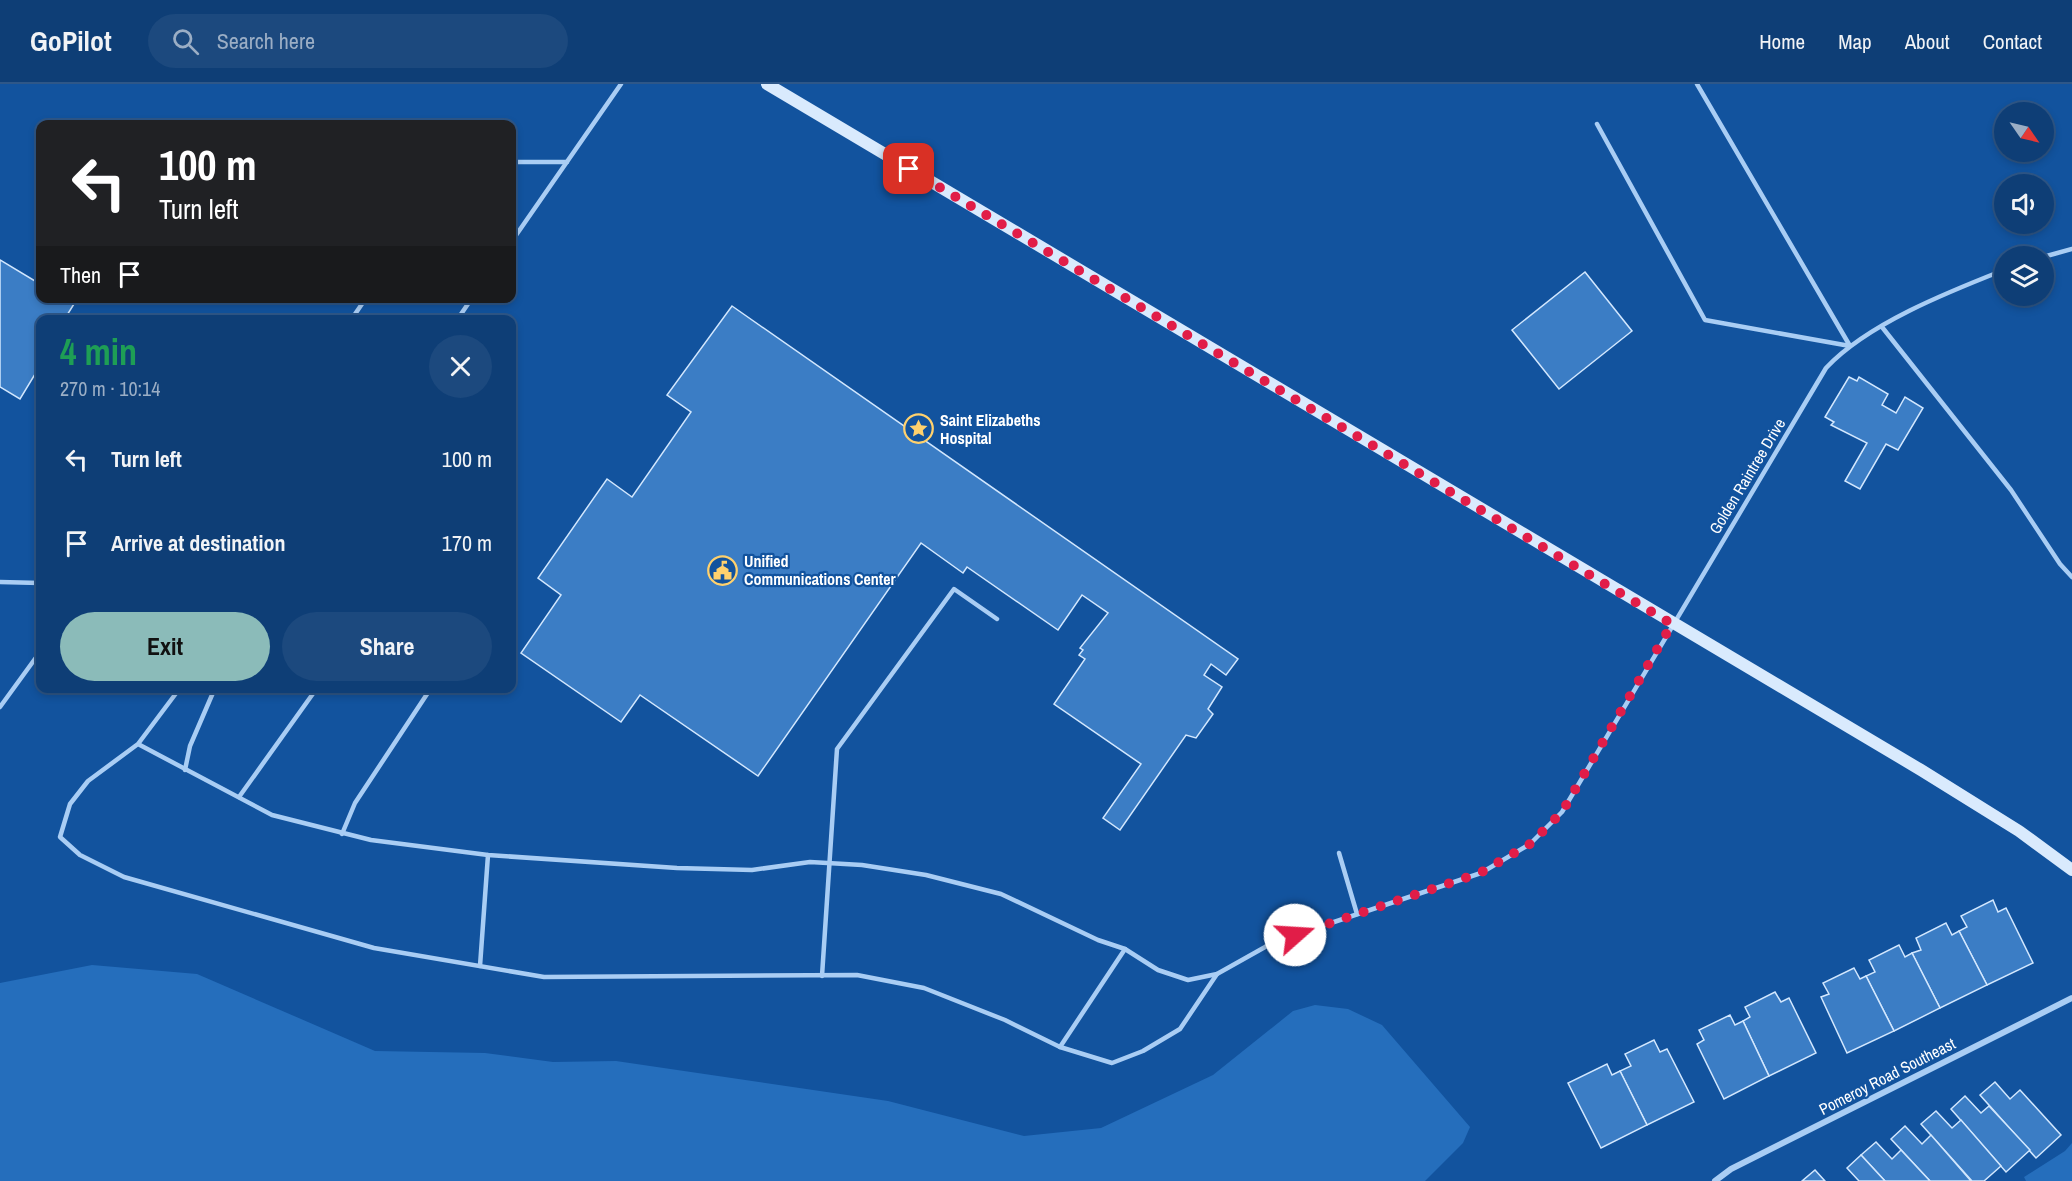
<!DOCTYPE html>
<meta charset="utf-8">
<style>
:root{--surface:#0e3e76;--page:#1c497e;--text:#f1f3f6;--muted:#9baec5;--line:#2e5788;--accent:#8bbbb9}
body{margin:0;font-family:"Archivo Narrow",sans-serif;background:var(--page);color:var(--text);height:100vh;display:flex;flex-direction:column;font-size:22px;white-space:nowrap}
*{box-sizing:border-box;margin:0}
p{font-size:20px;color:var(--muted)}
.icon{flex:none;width:33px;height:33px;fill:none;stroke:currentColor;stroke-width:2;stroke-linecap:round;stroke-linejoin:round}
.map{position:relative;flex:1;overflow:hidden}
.side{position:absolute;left:36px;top:231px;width:480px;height:378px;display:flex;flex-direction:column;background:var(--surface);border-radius:12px;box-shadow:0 3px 9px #0003,0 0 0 2px var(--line)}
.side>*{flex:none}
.guide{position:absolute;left:36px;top:36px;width:480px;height:183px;border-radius:12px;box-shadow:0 3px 9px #0003,0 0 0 2px var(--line);background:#202124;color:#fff;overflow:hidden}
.needle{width:39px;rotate:124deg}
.tools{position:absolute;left:1994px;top:18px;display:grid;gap:12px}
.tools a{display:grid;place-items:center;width:60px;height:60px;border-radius:50%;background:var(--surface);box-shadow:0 3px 9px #0003,0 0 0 2px var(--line);font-size:30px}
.pin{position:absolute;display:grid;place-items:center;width:51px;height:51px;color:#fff;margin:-26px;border-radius:12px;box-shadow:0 3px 9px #0006}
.me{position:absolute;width:66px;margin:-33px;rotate:71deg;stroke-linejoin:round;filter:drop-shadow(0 0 4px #0008)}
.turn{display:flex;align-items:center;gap:21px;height:126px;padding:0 24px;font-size:27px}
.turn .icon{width:78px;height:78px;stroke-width:2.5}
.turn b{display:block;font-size:42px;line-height:51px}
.then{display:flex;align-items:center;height:57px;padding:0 24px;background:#0003;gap:12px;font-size:22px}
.round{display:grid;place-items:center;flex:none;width:63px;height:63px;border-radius:32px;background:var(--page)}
.overview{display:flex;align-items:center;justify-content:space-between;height:102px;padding:0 24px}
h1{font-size:36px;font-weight:700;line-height:45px;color:#1e9e55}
.action{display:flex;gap:12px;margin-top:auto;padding:12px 24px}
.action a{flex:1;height:69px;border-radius:36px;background:var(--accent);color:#111;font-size:24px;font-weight:700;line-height:69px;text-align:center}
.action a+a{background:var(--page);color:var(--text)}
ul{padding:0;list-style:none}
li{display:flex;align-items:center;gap:18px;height:84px;padding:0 24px}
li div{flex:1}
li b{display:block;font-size:22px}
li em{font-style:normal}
header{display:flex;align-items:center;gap:36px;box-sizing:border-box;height:84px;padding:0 30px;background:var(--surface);border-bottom:2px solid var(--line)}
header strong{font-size:28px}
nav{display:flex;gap:33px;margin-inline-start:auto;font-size:21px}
.search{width:420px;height:54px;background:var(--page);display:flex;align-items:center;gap:15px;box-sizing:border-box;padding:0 21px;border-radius:33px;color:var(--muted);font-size:22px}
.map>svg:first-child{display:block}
</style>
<header>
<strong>GoPilot</strong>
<div class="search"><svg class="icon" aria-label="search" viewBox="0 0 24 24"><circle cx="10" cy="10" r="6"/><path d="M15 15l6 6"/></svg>Search here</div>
<nav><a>Home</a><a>Map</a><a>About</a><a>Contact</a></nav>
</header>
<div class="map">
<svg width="2072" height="1097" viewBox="0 0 2072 1097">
<rect width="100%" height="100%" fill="#12539e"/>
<g fill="#256ebc">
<path d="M92,881L197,890L375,967L485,969L553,978L616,977L888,1017L1024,1052L1101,1044L1213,991L1293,927L1315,921L1348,925L1382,941L1470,1043L1463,1059L1425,1097H0V899Z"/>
<path d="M2072,1059V1097H2026L2024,1093L2065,1067Z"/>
</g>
<g fill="#3b7dc5" stroke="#d2e7fe" stroke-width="1.5">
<path d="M0,176L40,200V214H64L74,220L64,236H40V282L20,315L0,303Z"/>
<path d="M1585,188L1632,247L1559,305L1512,246Z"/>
<path d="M732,222L1238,575L1226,591L1211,580L1204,591L1222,603L1208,625L1213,630L1196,654L1186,651L1120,746L1103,734L1141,680L1054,620L1085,575L1079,571L1083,566L1080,564L1108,529L1082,511L1058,546L967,483L963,489L921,459L758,692L640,611L621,638L521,569L561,511L538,494L607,395L632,413L691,328L667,311Z"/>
<path d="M1849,293L1857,297L1859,293L1888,310L1882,321L1896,329L1905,313L1923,324L1898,366L1886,360L1860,405L1845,397L1867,359L1831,341L1834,338L1825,333Z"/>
<path d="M1993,816L1998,828L2006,824L2033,879L1987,901L1959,847L1967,843L1961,832Z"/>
<path d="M1946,839L1952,851L1959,847L1987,901L1940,924L1912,869L1921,866L1916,854Z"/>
<path d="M1899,861L1905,873L1912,869L1940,924L1894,947L1866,892L1875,888L1869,876Z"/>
<path d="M1854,884L1860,895L1866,892L1894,947L1847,969L1821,913L1829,910L1823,899Z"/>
<path d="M1775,908L1781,918L1789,914L1816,969L1769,992L1743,937L1750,933L1745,923Z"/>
<path d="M1730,931L1735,941L1743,937L1769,992L1724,1015L1697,960L1704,956L1699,946Z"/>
<path d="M1654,956L1660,968L1667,965L1694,1018L1647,1041L1620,987L1631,982L1625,970Z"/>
<path d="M1607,980L1612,991L1620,987L1647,1041L1601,1064L1568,999Z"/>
<path d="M1995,998L2010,1015L2020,1006L2061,1051L2036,1074L1980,1011Z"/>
<path d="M1965,1012L1981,1029L1989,1022L2030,1066L2006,1088L1951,1025Z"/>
<path d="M1936,1027L1952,1044L1961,1036L2001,1082L1984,1097H1972L1921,1040Z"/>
<path d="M1905,1042L1922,1060L1931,1051L1971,1097H1930L1891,1055Z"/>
<path d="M1876,1058L1892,1075L1901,1066L1930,1097H1885L1861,1071Z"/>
<path d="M1861,1071L1885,1097H1859L1847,1084Z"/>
<path d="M1815,1086L1825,1097H1802Z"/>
</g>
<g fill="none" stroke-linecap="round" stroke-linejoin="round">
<g stroke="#a9cdf4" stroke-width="4.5">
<path d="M1697,0L1850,262"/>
<path d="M1597,40L1705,236L1850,262"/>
<path d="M512,78H567"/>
<path d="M512,157L621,0"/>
<path d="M2043,173L2072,165"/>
<path d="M351,236L366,214"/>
<path d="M457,236L472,214"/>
<path d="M1882,243L2011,406L2060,480L2072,493"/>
<path d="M0,498L40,499"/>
<path d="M0,623L40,568"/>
<path d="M138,660L272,731L371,756L488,771L677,784L752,786L810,778L862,781L926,791L1001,810L1098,856L1125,865L1060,963L1005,936L924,904L857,891L544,893L374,864L124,793L80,771L60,753L70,720L88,697L138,660L180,604"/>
<path d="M185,686L190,662L215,604"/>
<path d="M239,713L317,604"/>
<path d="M342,750L355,719L431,604"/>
<path d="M1339,769L1357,830"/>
<path d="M1125,865L1158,886L1188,896L1217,890L1274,858L1481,789L1530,760L1562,728L1826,284C1867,240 1948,208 2004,186"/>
<path d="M480,882L488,771"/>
<path d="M822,892L837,665L954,505L997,535"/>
<path d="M1060,963L1112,979L1143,967L1180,945L1217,890"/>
</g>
<path stroke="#a9cdf4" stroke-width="6" d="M1715,1097L1731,1085L2072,914"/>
<path stroke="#d9eafd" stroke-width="12" d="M767,0L1921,686L2019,747L2072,786"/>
</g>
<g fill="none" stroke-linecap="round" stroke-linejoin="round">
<path stroke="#e11d48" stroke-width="10" stroke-dasharray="0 18" d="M909,85L1672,540L1562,728L1530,760L1480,789L1295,851"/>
</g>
<defs>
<symbol id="sight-ring" viewBox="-11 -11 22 22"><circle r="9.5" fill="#12539e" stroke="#ffd16d" stroke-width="1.5"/><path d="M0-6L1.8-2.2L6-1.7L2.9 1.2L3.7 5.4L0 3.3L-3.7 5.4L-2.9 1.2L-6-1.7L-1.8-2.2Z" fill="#ffd16d"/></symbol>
<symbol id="civic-ring" viewBox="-11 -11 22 22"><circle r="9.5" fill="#12539e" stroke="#ffd16d" stroke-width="1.5"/><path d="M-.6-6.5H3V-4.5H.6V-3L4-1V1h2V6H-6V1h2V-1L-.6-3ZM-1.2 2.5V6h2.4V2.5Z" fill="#ffd16d"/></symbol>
</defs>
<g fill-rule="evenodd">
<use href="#sight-ring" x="902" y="328" width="33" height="33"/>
<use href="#civic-ring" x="706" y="470" width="33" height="33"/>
</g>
<g text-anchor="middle" stroke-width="4.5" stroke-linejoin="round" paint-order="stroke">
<g font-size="16" font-weight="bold" fill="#fff" stroke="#12539e" text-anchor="start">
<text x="940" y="342">Saint Elizabeths<tspan x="940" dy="18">Hospital</tspan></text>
<text x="744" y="483">Unified<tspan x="744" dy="18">Communications Center</tspan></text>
</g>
<g font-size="16" fill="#fff" stroke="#12539e">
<text transform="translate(1747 392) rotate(-59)" y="6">Golden Raintree Drive</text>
<text transform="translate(1887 992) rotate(-27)" y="6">Pomeroy Road Southeast</text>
</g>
</g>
</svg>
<div class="tools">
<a><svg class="needle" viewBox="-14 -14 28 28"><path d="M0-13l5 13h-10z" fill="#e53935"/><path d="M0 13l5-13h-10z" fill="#9baec5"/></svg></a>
<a><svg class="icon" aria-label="sound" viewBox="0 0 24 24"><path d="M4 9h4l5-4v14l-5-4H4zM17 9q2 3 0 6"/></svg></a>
<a><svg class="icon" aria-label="layers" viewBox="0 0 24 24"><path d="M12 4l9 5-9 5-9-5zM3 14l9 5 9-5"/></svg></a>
</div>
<div class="pin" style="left:909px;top:85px;background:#d93025"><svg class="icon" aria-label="arrive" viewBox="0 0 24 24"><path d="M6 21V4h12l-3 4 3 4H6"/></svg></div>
<svg class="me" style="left:1295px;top:851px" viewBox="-20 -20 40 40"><circle r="19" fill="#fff"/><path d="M0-13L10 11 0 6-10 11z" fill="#e11d48"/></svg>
<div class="guide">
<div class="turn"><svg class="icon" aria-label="left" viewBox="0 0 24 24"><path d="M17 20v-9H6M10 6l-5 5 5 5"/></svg><div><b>100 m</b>Turn left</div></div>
<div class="then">Then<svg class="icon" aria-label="arrive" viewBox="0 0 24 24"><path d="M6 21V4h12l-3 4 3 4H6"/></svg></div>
</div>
<section class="side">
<div class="overview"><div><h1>4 min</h1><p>270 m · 10:14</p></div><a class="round"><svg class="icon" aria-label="close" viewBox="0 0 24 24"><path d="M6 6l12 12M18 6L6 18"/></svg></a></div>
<ul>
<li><svg class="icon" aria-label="left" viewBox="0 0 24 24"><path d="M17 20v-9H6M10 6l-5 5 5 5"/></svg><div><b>Turn left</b></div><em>100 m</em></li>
<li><svg class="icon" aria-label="arrive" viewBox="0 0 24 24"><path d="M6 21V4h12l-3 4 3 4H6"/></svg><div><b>Arrive at destination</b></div><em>170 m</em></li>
</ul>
<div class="action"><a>Exit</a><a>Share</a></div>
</section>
</div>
